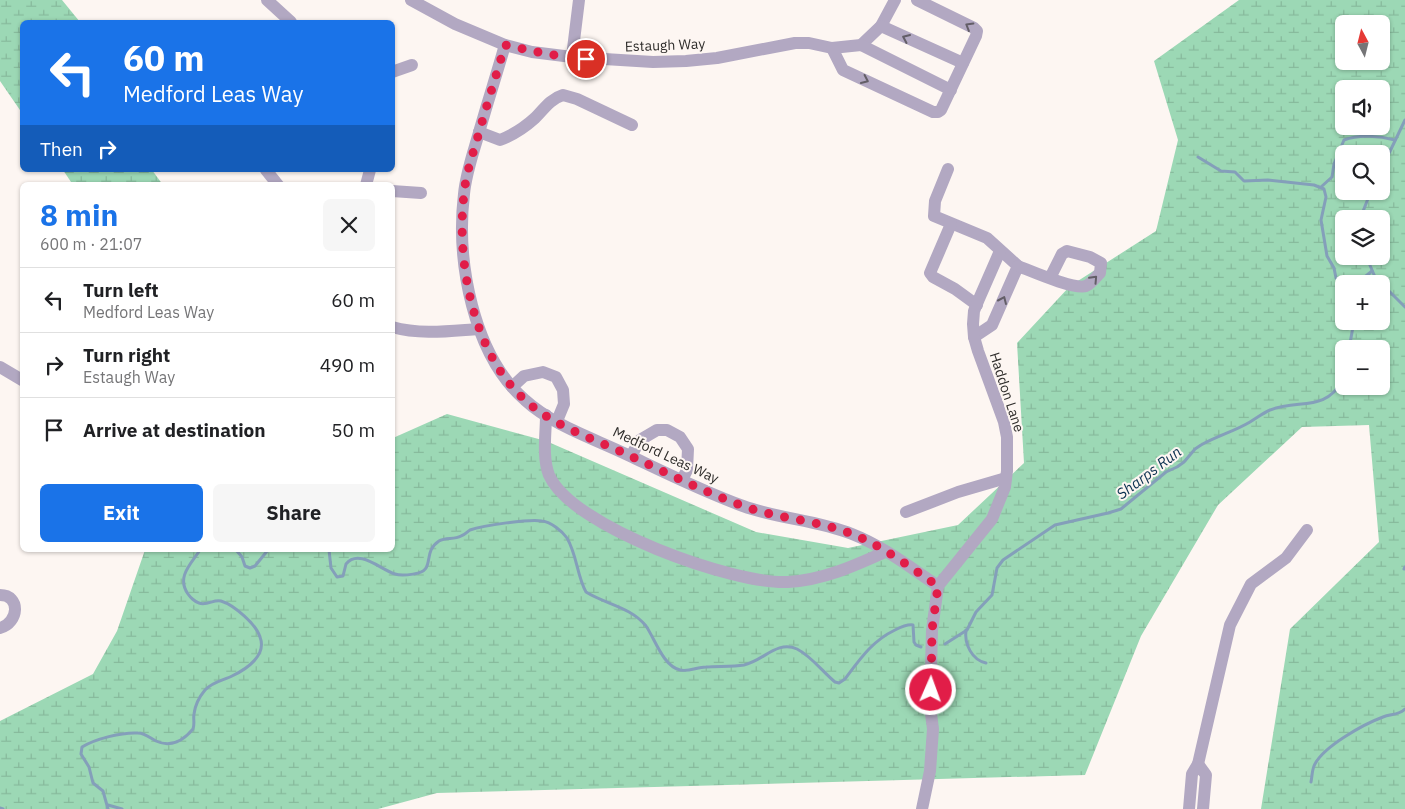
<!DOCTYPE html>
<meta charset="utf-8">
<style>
:root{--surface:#fff;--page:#f6f6f6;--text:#202124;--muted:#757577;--line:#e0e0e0;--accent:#1a73e8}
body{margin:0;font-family:"IBM Plex Sans",sans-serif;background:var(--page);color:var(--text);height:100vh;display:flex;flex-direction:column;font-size:19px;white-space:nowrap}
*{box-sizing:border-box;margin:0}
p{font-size:16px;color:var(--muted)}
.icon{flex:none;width:28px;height:28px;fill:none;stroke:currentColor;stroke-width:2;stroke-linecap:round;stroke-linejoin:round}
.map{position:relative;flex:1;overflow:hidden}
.drawer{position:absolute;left:20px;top:182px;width:375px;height:370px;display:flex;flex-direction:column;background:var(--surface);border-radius:8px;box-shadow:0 1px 4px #0004}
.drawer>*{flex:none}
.hud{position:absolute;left:20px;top:20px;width:375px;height:152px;border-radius:8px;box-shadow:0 1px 4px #0004;background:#1a73e8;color:#fff;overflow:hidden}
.needle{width:32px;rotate:353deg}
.controls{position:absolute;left:1335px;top:15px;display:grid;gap:10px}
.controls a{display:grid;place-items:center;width:55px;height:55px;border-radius:8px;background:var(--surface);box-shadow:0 1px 4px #0004;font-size:25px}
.pin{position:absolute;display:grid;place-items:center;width:42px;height:42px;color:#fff;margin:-21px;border:2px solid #fff;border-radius:50%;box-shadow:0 1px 5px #0007}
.me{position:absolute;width:55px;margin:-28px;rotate:2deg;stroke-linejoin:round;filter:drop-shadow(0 0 4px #0008)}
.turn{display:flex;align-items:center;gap:18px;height:105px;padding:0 20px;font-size:22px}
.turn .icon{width:65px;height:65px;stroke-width:2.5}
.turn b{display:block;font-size:35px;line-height:42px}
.then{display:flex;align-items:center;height:48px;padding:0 20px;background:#0003;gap:10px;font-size:19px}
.round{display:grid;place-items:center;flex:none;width:52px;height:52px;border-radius:8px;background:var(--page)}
.head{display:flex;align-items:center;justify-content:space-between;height:85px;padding:0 20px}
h1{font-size:30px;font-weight:800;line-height:38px;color:var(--accent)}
.cta{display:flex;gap:10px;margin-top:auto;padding:10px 20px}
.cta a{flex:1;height:58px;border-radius:8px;background:var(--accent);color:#fff;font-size:20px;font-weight:800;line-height:58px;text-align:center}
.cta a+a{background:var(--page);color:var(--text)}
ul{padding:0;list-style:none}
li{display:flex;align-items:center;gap:15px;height:65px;padding:0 20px;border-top:1px solid var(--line)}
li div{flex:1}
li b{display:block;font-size:19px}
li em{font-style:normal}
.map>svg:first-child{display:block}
</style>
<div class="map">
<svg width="1405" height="809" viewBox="0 0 1405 809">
<defs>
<pattern id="wetland-marsh" width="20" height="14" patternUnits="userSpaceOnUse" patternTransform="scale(1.25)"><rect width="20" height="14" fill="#9cd8b5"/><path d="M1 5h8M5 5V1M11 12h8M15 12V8" fill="none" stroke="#87ba9c"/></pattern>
</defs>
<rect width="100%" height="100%" fill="#fdf6f2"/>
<g fill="url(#wetland-marsh)" fill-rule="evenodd">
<path d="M0,0H62L80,22H22V113L0,81Z"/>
<path d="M1239,0H1405V809H1261L1290,629L1379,542L1369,425L1302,427L1218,505L1141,636L1085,775L437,793L378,809H0V721L93,674L117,631L145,550H392L393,438L447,414L546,441L756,532L848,548L958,525L1024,463L1017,343L1070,286L1156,231L1178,140L1154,61ZM1344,24H1381V61H1344ZM1344,89H1381V126H1344ZM1344,154H1381V191H1344ZM1344,219H1381V256H1344ZM1344,284H1381V321H1344ZM1344,349H1381V386H1344Z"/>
<path d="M63,170H152L163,185H73Z"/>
</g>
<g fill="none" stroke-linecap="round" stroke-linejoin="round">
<g stroke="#849fba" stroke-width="3">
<path d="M1198,157L1221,171L1235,172L1244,181L1268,180L1314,185L1324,189L1326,197L1321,220L1327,256L1334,268L1336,278L1344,285"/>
<path d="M1381,170L1405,120"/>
<path d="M1321,187L1332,177L1334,164L1344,140C1359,134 1380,136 1395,140"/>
<path d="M1360,219L1371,191"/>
<path d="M1366,256L1375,277L1405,307"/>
<path d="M1356,284L1372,271"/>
<path d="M1365,284L1369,275"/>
<path d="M1349,349L1354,321"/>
<path d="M236,550L242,557L245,566L250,568L255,566L268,550"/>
<path d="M329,550L331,568L337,577L343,576L346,564C359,548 381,570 395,574C401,576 407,575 414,574C437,571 421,553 439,541C446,537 454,540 461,536C465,535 467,532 470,530C484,525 529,519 542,521C551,522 562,531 567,538C577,555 577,576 586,592C605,604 631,607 646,626C655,639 663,666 680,670C689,672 697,667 706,667C719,666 732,667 744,665C763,661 777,640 797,649C811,656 823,672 835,682L839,683L845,679C860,659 872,641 895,630C901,627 907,624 913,625L914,642L916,645L921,647"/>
<path d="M1404,569L1405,567"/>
<path d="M966,630C964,644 972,660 986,663"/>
<path d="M945,644L967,630L976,612L992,595L997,568L1003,560L1055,525L1108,513L1121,509L1166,472L1177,467L1184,462L1195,449L1201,445C1217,436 1235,431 1250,422C1257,418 1263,413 1270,410C1300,398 1323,414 1344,379"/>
<path d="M1311,782C1312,777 1312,771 1314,766C1322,747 1364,724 1383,717C1391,714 1399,715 1405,709"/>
<path d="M108,805L122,809"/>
<path d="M0,808L3,809"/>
<path d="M108,809L103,791L93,783L89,767L81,754L82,747C95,739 122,732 138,733C145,733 150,738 156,741C171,748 184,740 193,729C195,723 193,719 194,714C195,705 200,696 205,690C212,682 224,680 232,676C247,669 267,655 260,637C256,624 234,605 221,601C214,599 207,606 199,603C195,602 190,597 188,594C176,577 191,564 200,550"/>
</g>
<g stroke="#b2a8c2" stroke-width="12">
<path d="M267,0L291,22"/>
<path d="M411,0L455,24L505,45L532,52L572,57L653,62L686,61L717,58L795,43H809L832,48L861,45L881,26L895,0"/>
<path d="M881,26L963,63"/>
<path d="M505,45C497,73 488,101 480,129C474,151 466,172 464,194C456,261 473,355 525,400C552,425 595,439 628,455C666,473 704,492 743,506C779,519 817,520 852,534C883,546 911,568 938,586"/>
<path d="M861,45L951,90"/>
<path d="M832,48L843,70L933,112H938L941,110L976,36L977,31L974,28L917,0"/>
<path d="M572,57L579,0"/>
<path d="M392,72L412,65"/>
<path d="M479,132L500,140C513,135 524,128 535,118C544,109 550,99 563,95L577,99L632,125"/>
<path d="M948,169L935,201L934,216L987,238L1018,266L992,325L974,337"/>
<path d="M266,170L278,185"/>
<path d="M366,185L370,170"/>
<path d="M392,191L421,193"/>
<path d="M951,224L930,273L933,277L955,289L977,305"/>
<path d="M1018,266C1031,271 1074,290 1086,286C1091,284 1096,277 1100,273L1101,263L1090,257L1067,251L1062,254L1050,278"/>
<path d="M392,327C421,335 449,331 478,329"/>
<path d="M0,367L22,380"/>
<path d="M512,387L524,376L543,372L556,377L563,390L564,404L557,421"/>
<path d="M546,415C546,434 542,457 549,475C571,527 735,585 788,582C823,580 854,566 885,552"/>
<path d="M631,456L640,440L657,430H667L680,437L688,449L687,470L682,480"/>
<path d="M906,512L958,492L1006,478"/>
<path d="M0,595C21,595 19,623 0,628"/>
<path d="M1198,764L1230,625L1251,584L1286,558L1307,530"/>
<path d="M922,809L930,771L933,729L930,706L932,630L938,586L992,519L1005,487L1007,471V437L1004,422L978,351L974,337L973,324L974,311L979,299L1000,251"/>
<path d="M1189,809L1192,774L1198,764L1206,775L1203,809"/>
</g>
</g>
<defs><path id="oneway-chevron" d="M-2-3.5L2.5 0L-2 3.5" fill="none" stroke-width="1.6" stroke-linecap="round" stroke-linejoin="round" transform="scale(1.25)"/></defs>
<g stroke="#635e67">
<use href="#oneway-chevron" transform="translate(969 26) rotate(-149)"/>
<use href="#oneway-chevron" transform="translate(906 38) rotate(-156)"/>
<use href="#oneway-chevron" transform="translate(865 80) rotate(25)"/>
<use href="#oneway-chevron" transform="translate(1094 279) rotate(-47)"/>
<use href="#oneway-chevron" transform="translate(1003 300) rotate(-66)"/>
</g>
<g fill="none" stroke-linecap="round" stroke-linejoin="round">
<path stroke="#e11d48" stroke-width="9" stroke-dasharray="0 16.2" d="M586,59L547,54L505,45C497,73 488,101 480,129C474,151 466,172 464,194C456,261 473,354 525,400C552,425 591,438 624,453C663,471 702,491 743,506C779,519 817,520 852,534C883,546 911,568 938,586L932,630L931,690"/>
</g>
<g text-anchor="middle" stroke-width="4" stroke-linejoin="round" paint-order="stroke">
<g font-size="14" fill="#2f2d2b" stroke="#fdf6f2">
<text transform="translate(665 45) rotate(-2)" y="5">Estaugh Way</text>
<text transform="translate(1007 392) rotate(72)" y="5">Haddon Lane</text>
<text transform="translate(666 455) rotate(25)" y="5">Medford Leas Way</text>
</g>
<g font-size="15" font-style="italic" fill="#0b3150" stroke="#fdf6f2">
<text transform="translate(1149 473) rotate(-37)" y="5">Sharps Run</text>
</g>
</g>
</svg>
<div class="controls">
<a><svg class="needle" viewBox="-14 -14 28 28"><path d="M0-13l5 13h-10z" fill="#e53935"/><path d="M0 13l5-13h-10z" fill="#757577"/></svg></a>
<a><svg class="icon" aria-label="sound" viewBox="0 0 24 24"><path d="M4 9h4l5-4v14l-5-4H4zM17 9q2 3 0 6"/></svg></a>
<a><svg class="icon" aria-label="search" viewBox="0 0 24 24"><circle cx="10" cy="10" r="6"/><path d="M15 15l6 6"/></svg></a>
<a><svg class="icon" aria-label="layers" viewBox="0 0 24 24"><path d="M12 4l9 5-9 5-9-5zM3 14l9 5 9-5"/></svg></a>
<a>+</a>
<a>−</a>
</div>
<div class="pin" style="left:586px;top:59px;background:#d93025"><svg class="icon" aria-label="arrive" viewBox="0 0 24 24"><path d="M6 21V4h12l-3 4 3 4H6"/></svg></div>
<svg class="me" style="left:931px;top:690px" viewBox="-20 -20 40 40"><circle r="17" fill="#e11d48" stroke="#fff" stroke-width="3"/><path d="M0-11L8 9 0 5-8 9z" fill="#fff"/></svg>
<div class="hud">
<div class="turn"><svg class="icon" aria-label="left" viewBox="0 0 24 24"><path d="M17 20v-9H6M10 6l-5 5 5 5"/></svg><div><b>60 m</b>Medford Leas Way</div></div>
<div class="then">Then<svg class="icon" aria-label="right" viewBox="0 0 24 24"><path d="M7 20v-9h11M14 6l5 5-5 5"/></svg></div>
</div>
<section class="drawer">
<div class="head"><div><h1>8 min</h1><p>600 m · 21:07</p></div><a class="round"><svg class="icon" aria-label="close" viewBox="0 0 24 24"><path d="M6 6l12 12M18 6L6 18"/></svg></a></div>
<ul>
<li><svg class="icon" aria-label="left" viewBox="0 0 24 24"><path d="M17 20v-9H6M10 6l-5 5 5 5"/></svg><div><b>Turn left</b><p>Medford Leas Way</p></div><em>60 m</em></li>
<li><svg class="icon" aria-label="right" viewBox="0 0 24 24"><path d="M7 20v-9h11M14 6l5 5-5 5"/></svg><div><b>Turn right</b><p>Estaugh Way</p></div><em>490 m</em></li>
<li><svg class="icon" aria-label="arrive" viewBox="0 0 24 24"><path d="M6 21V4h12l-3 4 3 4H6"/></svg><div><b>Arrive at destination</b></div><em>50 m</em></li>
</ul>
<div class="cta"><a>Exit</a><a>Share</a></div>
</section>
</div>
